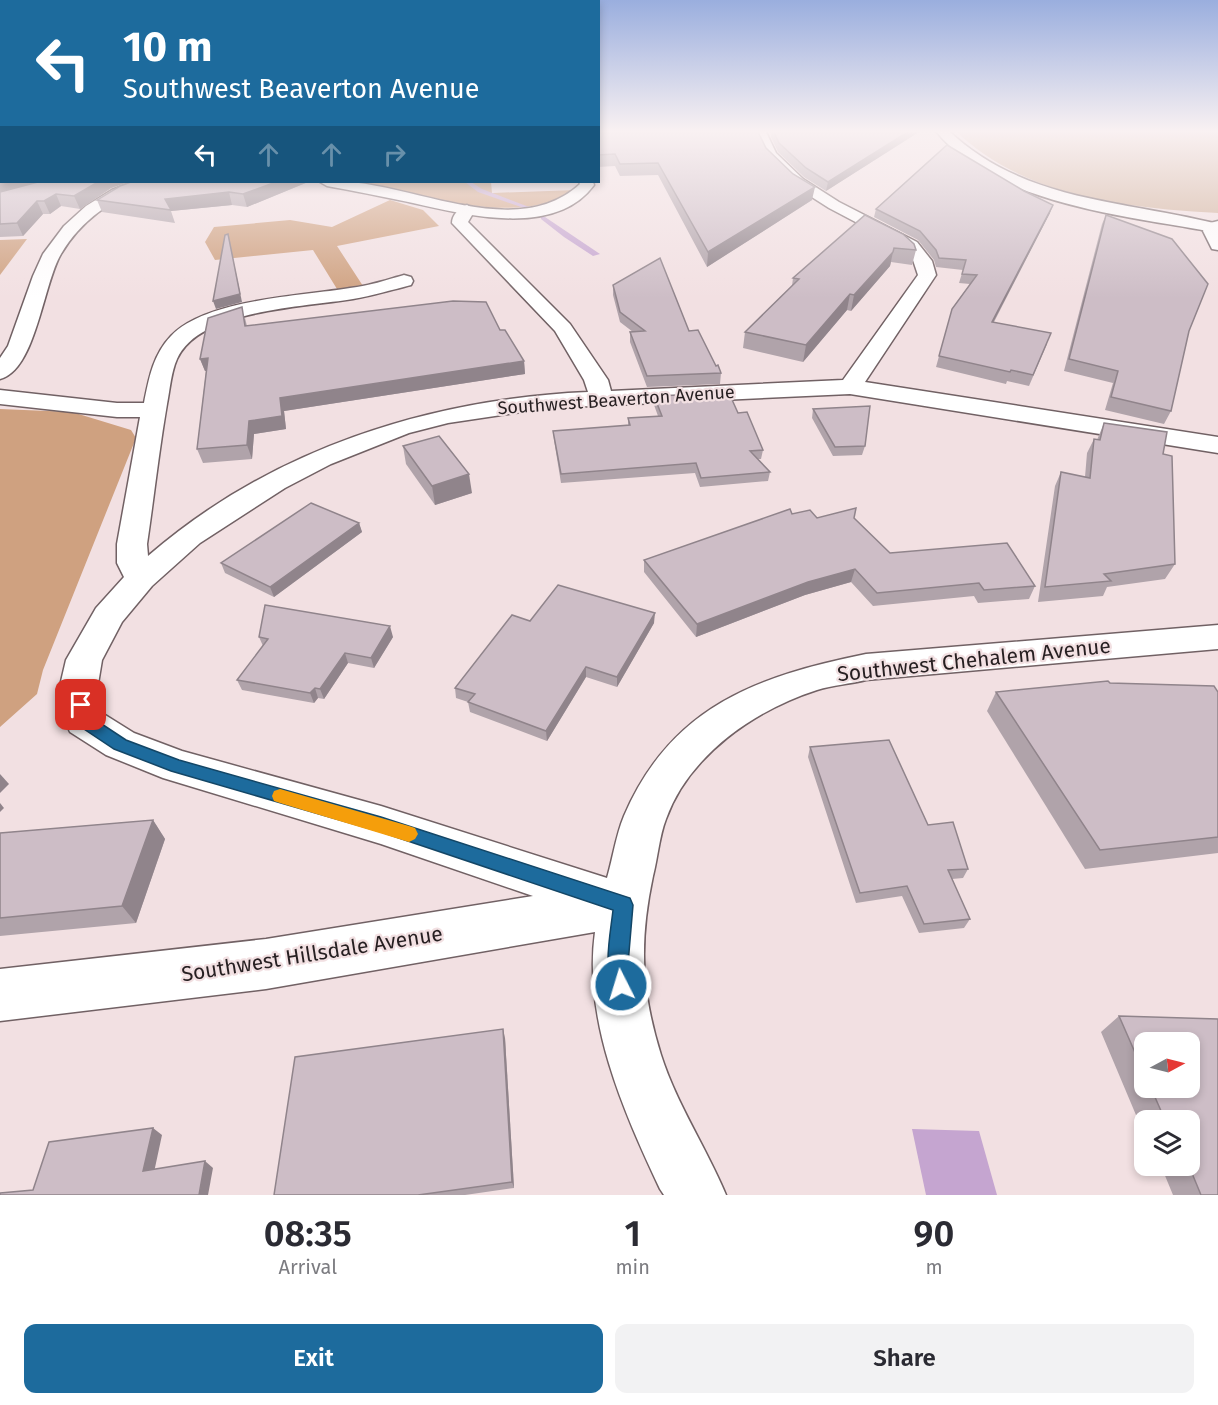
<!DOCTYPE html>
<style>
:root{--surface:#fff;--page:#f2f2f3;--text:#2b2b33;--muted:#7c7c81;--accent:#1d6b9d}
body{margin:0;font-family:"Fira Sans",sans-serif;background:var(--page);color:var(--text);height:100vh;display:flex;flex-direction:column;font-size:22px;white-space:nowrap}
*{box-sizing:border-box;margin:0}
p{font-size:20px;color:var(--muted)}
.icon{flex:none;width:33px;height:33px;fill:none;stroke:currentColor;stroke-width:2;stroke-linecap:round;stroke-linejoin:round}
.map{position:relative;height:1195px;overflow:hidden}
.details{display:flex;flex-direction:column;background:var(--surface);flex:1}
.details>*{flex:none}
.banner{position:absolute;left:0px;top:0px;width:600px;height:183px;box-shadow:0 3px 9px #0003;background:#1d6b9d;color:#fff;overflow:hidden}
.needle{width:39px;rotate:83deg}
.controls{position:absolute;left:1134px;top:1032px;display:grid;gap:12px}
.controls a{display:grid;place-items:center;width:66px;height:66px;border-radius:12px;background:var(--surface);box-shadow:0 3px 9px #0003;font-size:30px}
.pin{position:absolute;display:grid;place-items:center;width:51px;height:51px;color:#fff;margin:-26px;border-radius:12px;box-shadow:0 3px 9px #0006}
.me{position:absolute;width:66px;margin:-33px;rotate:355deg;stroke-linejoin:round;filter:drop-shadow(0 0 4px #0008)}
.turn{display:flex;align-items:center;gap:21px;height:126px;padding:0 24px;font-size:27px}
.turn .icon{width:78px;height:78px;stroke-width:2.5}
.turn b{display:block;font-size:42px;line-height:51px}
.lanes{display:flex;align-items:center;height:57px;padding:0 24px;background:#0003;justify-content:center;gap:30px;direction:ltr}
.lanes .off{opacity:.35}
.eta{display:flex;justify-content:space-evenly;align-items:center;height:102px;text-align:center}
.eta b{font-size:36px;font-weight:600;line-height:42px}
.cta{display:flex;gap:12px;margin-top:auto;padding:12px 24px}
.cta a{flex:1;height:69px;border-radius:12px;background:var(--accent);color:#fff;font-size:24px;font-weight:600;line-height:69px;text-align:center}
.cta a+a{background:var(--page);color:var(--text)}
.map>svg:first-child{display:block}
</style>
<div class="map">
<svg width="1218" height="1195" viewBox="0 0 1218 1195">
<rect width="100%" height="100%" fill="#f2e0e2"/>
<path fill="#cfaf98" d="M955,130H1218V213C1128,208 1022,197 955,130Z"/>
<g fill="#cfa180">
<path d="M371,182H491L492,193L576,190C518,227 432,197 370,184Z"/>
<path d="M390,200L423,210L439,226L337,246L363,286L337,289L313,250L215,260L205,242L214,227L290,220L332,227Z"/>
<path d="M27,239L0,275V240Z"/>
<path d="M0,409L72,412L131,430L136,438L43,670L37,694L0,727Z"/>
</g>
<path fill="#c5a5d0" d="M912,1129L979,1131L997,1195H926Z"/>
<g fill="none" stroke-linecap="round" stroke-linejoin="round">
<g fill="#c5a5d0" fill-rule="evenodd">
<path d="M465,182H471L482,189L529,207L524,208L478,192Z"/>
<path d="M541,217H545L600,254L593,256L564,237L541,219Z"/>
</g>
<defs>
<g id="minor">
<path d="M753,130H765L776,153L803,179L839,202L917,242L932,261L936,275L865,382L1218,437V453L850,394L548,408L448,423L409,433L331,464L285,488L200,543L152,586L122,622L102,660L97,690L102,713L134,733L182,751L381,806L607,878C613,857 616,835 624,816C671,706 758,676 866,654L1218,625V649L866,680C850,684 833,685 817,690C755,710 689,755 666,819C659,837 658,857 653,876C639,942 641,991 661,1055C677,1105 706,1147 726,1195H664L660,1189C623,1110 583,1020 595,932L266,989L0,1021V969L266,939L533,896L381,844L163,778L106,755L70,732L65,721L59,690L66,660L96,608L124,577L117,563V544L140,417H117L0,404V390L117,403H144C149,378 153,355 171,336C206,299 302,296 350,288C369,286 386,280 404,275L411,277L413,281L411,285C391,290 372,296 353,299C307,307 199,309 177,359C171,372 170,389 167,404C159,450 154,497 147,544L148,556C270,450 428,399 588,392L584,380L555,331L452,223C452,215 460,207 467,205L475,210L468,222L570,324L608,380L611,391L843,380L918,275L912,257L901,246L829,208L793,185L766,158Z"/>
<path d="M935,130H948C1023,202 1123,200 1218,224V230L1212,232C1124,215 995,205 935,130Z"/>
</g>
<g id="tertiary">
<path d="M133,182H152L150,185C113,198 81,220 61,254C43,284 36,370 0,379V358L8,346L33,276L43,254L64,226L86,206L112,190Z"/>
<path d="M320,182C399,173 511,247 580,184L579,182H593L594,185C555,238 467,215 413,203C384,197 356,191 327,186Z"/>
<path d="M1218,221V250L1212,249L1203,231L1206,224Z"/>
</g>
</defs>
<use href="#minor" stroke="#716164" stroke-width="3"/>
<use href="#tertiary" stroke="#716164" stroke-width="3"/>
<use href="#minor" fill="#fff" fill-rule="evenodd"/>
<use href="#tertiary" fill="#fff" fill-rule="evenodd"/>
</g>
<g fill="#b0a3aa" fill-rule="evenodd">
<path d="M0,130L2,182H128L111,188L80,209L61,206L50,214H43L23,236L0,237Z"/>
<path d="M598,130L766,148L812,200L707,267L658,175L620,176L615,166L598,167Z"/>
<path d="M772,130H922L826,191L804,177L778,152L771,137Z"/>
<path d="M131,182H308L247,207L232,205L171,211L175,223L102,212L97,200Z"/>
<path d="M876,209L1050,213L994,322L1047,344L1029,386L1007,381L1006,384L936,367L952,309L970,284L959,283L963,270L936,267L934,260L918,240L874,217Z"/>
<path d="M865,215L916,250L912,265L891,262L890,266L851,311L847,310L803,362L743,348L745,332L792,286L793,278Z"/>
<path d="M1106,215L1189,331L1171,411L1164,424L1105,410L1113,383L1064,371L1102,224Z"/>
<path d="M613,285L689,331L721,373L720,384L647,387L630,342V332H633L620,322L613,295Z"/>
<path d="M245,318L247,326L500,330L524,361L525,374L284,411L286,429L254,434L252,459L203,463L197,449L206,371H205L200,359Z"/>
<path d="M654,396L738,413L763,450L761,459H758L770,472L768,481L700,487L695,473L561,483L554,440L553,431L628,426V418L658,416L654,405Z"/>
<path d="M813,409L865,446L862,455L833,456L812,418Z"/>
<path d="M1104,423L1163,454L1175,564L1165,579L1107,587L1103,596L1038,602L1055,486L1061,472L1085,477L1087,453L1094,439L1097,440Z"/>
<path d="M403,446L472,493L435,505L406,464Z"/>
<path d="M792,514L817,518H854L890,553L1035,586L1029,599L978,603L974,596L873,606L851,582L805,595L696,637L644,572V560Z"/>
<path d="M359,523L362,532L274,597L225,573L221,563Z"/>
<path d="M530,621L654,623L617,687L586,677L547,741L470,712L468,702L456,698L455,688Z"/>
<path d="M259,637H393L374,668L348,663L324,699L318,698L314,703L242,690L237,680L263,646Z"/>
<path d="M1110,683L1218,692V853L1085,869L987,711L996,692Z"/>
<path d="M810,747L928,825L968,869L963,878L952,879L970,919L964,928L919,933L902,896L856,903L808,757Z"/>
<path d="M153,820L165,839L136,923L0,936V833Z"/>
<path d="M1119,1016L1218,1019V1195H1173L1161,1166H1190V1120H1144V1134L1101,1032ZM1144,1042H1190V1088H1144Z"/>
<path d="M505,1038L514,1188L465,1195H274Z"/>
</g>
<g fill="#90848b">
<path d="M911,130H922L826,191L828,182Z"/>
<path d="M0,179H2V182H40L0,193Z"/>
<path d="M98,182H128L111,188L80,209L74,196Z"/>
<path d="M276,182H308L247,207L243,194Z"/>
<path d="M815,187L812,200L707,267L708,252Z"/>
<path d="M229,192L232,205L171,211L165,199Z"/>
<path d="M56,194L61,206L50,214L44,201Z"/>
<path d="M37,201L43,214L23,236L17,223Z"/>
<path d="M1053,205L1050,213L988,332L992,322Z"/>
<path d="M228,234L242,302L216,309L213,301Z"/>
<path d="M893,252L890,266L851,311L854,295Z"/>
<path d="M850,294L847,310L803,362L806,345Z"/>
<path d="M208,358L212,370L205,371L200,359Z"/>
<path d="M524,361L525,374L284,411L286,429L254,434L252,459L247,445L249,421L280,398Z"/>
<path d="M469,474L472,493L435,505L432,486Z"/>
<path d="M359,523L362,532L274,597L270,587Z"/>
<path d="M855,569L851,582L805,595L696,637L697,624L808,582Z"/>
<path d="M655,613L654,623L617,687V677Z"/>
<path d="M390,626L393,637L374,668L371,658Z"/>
<path d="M345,653L348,663L324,699L320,689Z"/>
<path d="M586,667V677L547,741L546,731Z"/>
<path d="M315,688L318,698L314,703L310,693Z"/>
<path d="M0,774L9,784L0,793Z"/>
<path d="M0,803L4,808L0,812Z"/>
<path d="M153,820L165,839L136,923L122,906Z"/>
<path d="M503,1029L505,1038L514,1188L512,1182Z"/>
<path d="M153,1128L162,1135L153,1177L143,1171Z"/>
<path d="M205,1161L213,1168L208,1195H199Z"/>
</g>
<g fill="#cdbdc6" stroke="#90848b" stroke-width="1.5">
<rect x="0" y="130" width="2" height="49"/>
<path d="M598,130H757L766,148L793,174L815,187L708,252L658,163L620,164L615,154L598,155Z"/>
<path d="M773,130H911L828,182L806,168L779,143Z"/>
<path d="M947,145L1024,191L1053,205L992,322L1051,333L1033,375L1011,370L1010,372L939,356L952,309L977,275L962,274L966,260L939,258L936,250L920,231L876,209Z"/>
<path d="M38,182H98L74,196L56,194L44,201H37L17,223L0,224V192Z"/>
<path d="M131,182H276L243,194L229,192L165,199L171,210L97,200L120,186Z"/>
<path d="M865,215L903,234L914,244L916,250L894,248L893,252L854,295L850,294L806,345L745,332L799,279L793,278Z"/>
<path d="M1106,215L1172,239L1208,284L1189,331L1171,411L1111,397L1118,371L1069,359Z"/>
<path d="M228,234L240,294L213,301L225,235Z"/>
<path d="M660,258L689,331L698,330L716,366L718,365L721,373L647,376L630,332L645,331L620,312L613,285Z"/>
<path d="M453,301L486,302L500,330H505L524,361L280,398L282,416L249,421L247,445L197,449L208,358L200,359L208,318L242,307L245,326Z"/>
<path d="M729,393L738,413L747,412L763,450L750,451L770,472L701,478L696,463L561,474L553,431L630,425L628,418L662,416L654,396Z"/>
<path d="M870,406L865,446L835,447L813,409Z"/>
<path d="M1104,423L1167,432L1163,454L1172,456L1175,564L1104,574L1111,581L1045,587L1061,472L1090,478L1094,439L1100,440Z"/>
<path d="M439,436L469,474L432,486L403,446Z"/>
<path d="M311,503L359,523L270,587L221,563Z"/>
<path d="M856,508L854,518L890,553L1007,543L1035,586L984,590L979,583L877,593L855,569L808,582L697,624L644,560L790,509L792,514L810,510L817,518Z"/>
<path d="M558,585L655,613L617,677L586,667L546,731L468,702L475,694L455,688L512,615L530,621Z"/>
<path d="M265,605L390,626L371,658L345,653L320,689L315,688L310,693L237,680L268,639L259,637Z"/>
<path d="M1108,681L1110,683L1214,686L1218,692V837L1100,850L996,692Z"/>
<path d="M889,740L928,825L953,822L968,869L948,870L970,919L924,924L907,886L860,893L810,747Z"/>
<path d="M153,820L122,906L0,918V833Z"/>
<path d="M1119,1016L1218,1019V1195H1201L1189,1166H1190V1120H1165L1151,1088H1190V1042H1144V1073Z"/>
<path d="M503,1029L512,1182L418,1195H274L295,1057Z"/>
<path d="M153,1128L143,1171L205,1161L199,1195H0V1193L33,1190L49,1142Z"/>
</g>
<linearGradient id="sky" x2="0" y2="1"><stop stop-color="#9aaede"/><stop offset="0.44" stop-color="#f9f1f2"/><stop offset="1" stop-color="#f9f1f2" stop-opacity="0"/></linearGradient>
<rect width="1218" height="298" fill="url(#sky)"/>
<path fill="#1d6b9d" stroke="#134666" stroke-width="1.5" d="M81,699L86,701L91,717L126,740L179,760L381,817L630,898L633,905L628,964L632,985L629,993L621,996L614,993C603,967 610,937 613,910L381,832L171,771L114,749L78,725L73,705L75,701Z"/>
<path fill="#f59e0b" d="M280,789L409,826L415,828L418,834L415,839L409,842L280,803L274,801L272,796L274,791Z"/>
<g text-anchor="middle" stroke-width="4.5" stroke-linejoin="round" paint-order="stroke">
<g font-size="18" fill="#261f21" stroke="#f2e0e2">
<text transform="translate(616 400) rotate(-4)" y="6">Southwest Beaverton Avenue</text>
</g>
<g font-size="21" fill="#261f21" stroke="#f2e0e2">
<text transform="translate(974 660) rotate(-6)" y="7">Southwest Chehalem Avenue</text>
<text transform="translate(312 954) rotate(-9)" y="7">Southwest Hillsdale Avenue</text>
</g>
</g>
</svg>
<div class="controls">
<a><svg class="needle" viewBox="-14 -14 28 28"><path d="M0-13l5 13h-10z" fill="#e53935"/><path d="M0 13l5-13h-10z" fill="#7c7c81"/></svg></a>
<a><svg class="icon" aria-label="layers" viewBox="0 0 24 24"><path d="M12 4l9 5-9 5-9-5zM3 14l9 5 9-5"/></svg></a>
</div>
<div class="pin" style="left:81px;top:705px;background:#d93025"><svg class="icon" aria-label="arrive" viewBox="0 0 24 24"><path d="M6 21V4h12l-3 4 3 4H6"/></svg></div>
<svg class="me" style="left:621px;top:985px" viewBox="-20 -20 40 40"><circle r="17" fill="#1d6b9d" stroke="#fff" stroke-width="3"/><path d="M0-11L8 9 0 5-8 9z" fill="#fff"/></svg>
<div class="banner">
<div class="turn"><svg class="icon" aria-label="left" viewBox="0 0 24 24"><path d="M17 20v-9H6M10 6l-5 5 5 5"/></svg><div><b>10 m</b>Southwest Beaverton Avenue</div></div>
<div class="lanes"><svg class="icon" aria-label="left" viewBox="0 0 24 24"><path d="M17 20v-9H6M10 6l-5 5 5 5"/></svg><svg class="icon off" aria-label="ahead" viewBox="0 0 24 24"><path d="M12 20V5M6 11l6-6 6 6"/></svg><svg class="icon off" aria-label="ahead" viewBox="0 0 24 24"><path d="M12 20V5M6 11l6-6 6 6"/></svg><svg class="icon off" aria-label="right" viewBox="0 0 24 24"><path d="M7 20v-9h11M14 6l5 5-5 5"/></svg></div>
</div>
</div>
<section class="details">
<div class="eta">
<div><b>08:35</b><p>Arrival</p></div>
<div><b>1</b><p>min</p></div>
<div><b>90</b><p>m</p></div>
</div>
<div class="cta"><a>Exit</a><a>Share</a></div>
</section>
